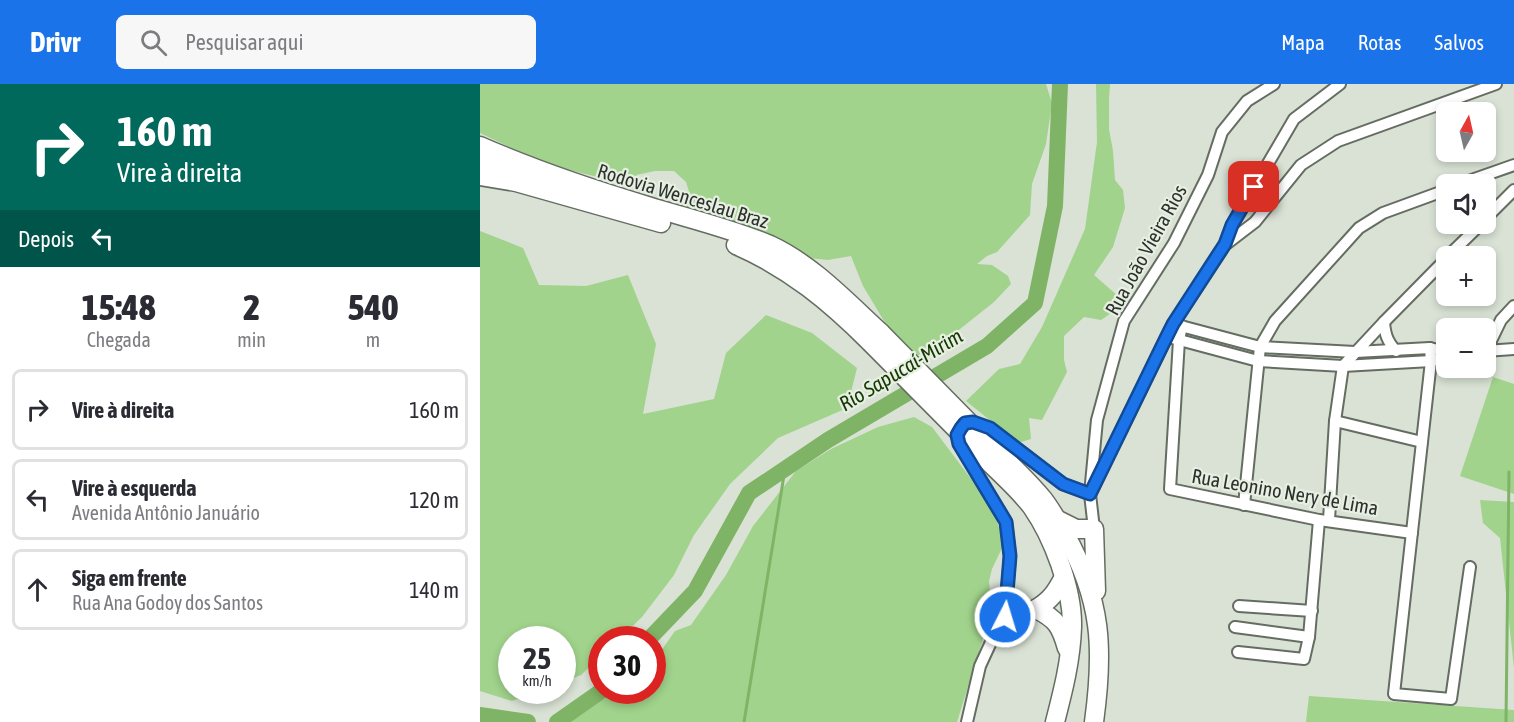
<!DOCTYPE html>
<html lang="pt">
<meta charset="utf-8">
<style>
:root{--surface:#fff;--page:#f7f7f7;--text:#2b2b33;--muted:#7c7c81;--line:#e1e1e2;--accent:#1a73e8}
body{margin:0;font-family:"Asap Condensed",sans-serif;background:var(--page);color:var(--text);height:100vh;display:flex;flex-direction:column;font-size:22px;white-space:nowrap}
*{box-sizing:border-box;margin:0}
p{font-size:20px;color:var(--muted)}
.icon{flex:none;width:33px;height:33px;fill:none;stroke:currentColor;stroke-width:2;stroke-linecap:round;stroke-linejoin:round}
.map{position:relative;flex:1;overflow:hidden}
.panel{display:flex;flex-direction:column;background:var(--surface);width:480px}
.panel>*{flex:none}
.banner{background:#00695c;color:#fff;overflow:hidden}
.needle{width:39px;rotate:8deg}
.buttons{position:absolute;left:956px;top:18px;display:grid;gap:12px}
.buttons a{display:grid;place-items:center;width:60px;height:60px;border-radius:9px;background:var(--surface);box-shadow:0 3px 9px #0003;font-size:30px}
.speed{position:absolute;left:18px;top:542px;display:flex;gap:12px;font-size:30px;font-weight:700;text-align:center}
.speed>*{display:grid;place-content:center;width:78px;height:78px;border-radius:50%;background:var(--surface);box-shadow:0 3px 9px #0003;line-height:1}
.speed small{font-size:15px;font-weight:400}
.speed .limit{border:9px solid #d22;background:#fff;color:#111}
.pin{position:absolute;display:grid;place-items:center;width:51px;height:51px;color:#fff;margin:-26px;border-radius:12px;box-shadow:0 3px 9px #0006}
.me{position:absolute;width:66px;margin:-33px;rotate:5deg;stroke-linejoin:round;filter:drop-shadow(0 0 4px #0008)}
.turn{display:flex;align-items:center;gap:21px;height:126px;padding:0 18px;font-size:27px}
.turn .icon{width:78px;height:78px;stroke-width:2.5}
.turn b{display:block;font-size:42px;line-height:51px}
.then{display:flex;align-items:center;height:57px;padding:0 18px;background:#0003;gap:12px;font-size:22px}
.eta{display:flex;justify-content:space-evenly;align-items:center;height:102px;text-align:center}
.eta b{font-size:36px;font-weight:800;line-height:42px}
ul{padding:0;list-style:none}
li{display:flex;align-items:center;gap:18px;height:81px;margin:0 12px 9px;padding:0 6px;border:3px solid var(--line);border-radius:9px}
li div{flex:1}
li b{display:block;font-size:22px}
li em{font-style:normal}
header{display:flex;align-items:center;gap:36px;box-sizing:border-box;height:84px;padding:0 30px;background:var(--accent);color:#fff}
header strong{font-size:28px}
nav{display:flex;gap:33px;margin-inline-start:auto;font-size:21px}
.search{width:420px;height:54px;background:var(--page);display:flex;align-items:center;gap:15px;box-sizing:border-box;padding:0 21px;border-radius:9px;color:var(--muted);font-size:22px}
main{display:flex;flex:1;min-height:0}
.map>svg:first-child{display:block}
</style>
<header>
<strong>Drivr</strong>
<div class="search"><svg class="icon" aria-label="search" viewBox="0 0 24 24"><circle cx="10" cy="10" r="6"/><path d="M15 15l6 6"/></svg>Pesquisar aqui</div>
<nav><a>Mapa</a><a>Rotas</a><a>Salvos</a></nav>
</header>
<main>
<section class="panel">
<div class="banner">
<div class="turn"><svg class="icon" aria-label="right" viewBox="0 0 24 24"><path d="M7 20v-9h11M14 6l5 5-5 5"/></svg><div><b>160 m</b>Vire à direita</div></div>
<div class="then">Depois<svg class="icon" aria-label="left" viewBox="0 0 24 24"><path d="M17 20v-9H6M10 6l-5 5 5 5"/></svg></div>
</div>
<div class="eta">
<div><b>15:48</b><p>Chegada</p></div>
<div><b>2</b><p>min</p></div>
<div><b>540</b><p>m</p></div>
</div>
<ul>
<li><svg class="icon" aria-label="right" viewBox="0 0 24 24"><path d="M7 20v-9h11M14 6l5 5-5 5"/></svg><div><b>Vire à direita</b></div><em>160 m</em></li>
<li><svg class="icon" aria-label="left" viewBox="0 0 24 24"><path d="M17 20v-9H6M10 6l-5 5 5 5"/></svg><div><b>Vire à esquerda</b><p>Avenida Antônio Januário</p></div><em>120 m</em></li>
<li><svg class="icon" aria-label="ahead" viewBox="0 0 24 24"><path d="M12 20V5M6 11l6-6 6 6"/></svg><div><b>Siga em frente</b><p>Rua Ana Godoy dos Santos</p></div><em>140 m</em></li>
</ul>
</section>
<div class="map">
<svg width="1034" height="638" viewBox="0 0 1034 638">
<rect width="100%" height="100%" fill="#d9e2d5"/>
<g fill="#a1d38c">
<path d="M0,0H566L572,19L566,60L552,100L550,131L517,168L507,172L497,180L512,181L528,192L531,200L514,218L475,249L435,273L413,252L383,202L371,172L348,176L318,173L234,138L206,122L211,114L206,98L194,87H175L156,91L174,105L172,111L142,99L65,80L0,49Z"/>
<path d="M616,0H630L629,15V45L633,67L635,96L643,106L645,124L633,163L614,191L646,219L621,236L604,233L584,252V276L587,288L562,336L549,334L551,355L541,358L532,354L486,317L519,285L540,280L562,243L605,145L617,58Z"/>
<path d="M0,147L43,164L59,201L106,202L148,191L176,260L163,330L234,315L246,269L286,231L332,249L377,284L367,324L298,354L250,400L214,451L194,491L162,533L139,555H122L121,572L101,591L83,598L82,555H32V606H62L32,617L0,607Z"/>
<path d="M1013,293L1034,300V410L980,392Z"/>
<path d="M434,333L452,343L513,424L524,460L512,485L509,497L512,526L477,638H88L136,606H172L173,577L176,574L195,547L211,541L246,491L273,442L316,387L351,365L398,343Z"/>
<path d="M1000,416L1034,418V584L1020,454L1003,439Z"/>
<path d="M829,612L1034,626V638H826Z"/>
</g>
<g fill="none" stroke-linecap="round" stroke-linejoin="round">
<g stroke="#7fb466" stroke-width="3">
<path d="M264,638L305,385"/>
<path d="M1026,638L1029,388"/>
</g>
<g stroke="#7fb466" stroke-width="16">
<path d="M169,555L215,507L269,409L348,356L507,262L555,219L575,122L580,0"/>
<path d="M0,631L48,638"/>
<path d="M77,638L117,610L122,606"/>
</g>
<defs>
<g id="street">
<path d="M980,100L1034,81"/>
<path d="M1005,135L1034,106"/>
<path d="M745,160L752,141L814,35L860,0"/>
<path d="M968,172L1001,140"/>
<path d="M904,238C905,250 907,257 916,267"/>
<path d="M697,241L780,263L875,268L950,264L966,268"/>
<path d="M702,242L699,256L690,405L839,436L932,449"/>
<path d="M692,254L778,277L863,282L951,277L966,273"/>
<path d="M950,264L951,277L914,610L971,615L990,483"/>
<path d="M1005,267L1034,265"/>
<path d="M1006,267L1021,236L1034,222"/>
<path d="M855,337L942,358"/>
<path d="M493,338L510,344L583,400L610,410L693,240L745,161L775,138L821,81L858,57L1016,0"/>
<path d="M479,347L477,351L479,360L526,438L530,472L525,533"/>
<path d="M764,421L780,263L795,237L879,144L903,129L966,106"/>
<path d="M849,436L855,337L863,282L904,238L966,175"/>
<path d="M614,445L610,410L617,336L644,237L694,159L728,91L742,48L767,17L794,0"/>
<path d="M759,522L832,527"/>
<path d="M755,543L829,553"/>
<path d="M758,568L824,575L829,553L839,436"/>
<path d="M487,638L500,582L518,543L525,533L545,524L556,525"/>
</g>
<path id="primary" d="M0,78L62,94"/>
<g id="highway">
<path d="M0,62C55,86 111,105 168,122C207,134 253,145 290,161C333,181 367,218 401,249"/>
<path d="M0,92L36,98L181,139"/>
<path d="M256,161C309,184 350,218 390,258"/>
<path d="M521,371C535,385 550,399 563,415C571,425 578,438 585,450C622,516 624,565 614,638"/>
<path d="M511,380C525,394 540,407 552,423C573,453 593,506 592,543C591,576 583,607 575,638"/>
<path d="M576,435L596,445H614L616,507"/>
<path d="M556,525C577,535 581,543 587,564"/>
<path d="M556,525C571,516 576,508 584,493"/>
</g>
</defs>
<use href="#street" stroke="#656d62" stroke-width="14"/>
<use href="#primary" stroke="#656d62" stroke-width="18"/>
<use href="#highway" stroke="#656d62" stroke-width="21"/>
<use href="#street" stroke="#fff" stroke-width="10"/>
<use href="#primary" stroke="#fff" stroke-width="15"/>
<use href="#highway" stroke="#fff" stroke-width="18"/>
<defs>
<g id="highway-bridge">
<path d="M401,249L521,371"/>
<path d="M390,258L511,380"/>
</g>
</defs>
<use href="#highway-bridge" stroke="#656d62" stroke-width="21" stroke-linecap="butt"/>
<use href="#highway-bridge" stroke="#fff" stroke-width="18"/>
</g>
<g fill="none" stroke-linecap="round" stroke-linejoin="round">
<defs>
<path id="route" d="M525,533L530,472L526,438L479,360L477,351L481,344L485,339L493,338L510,344L583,400L610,410L687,252L693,240L745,160L752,141L774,103"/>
</defs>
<use href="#route" stroke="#114b97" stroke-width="15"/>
<use href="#route" stroke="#1a73e8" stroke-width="10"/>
</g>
<g text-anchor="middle" stroke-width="4.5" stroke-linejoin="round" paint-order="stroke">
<g font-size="20" fill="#2d312c" stroke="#e6efe2">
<text transform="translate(203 112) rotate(17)" y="7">Rodovia Wenceslau Braz</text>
<text transform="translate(666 166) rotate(-61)" y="7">Rua João Vieira Rios</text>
<text transform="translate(805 408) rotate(10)" y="7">Rua Leonino Nery de Lima</text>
</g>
<g font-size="21" font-style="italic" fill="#153800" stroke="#e6efe2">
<text transform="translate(421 286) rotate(-31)" y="7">Rio Sapucaí-Mirim</text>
</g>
</g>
</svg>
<div class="buttons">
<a><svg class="needle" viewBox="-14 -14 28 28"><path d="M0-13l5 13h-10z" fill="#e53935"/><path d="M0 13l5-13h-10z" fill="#7c7c81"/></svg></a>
<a><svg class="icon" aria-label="sound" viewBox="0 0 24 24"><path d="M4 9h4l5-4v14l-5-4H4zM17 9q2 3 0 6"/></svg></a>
<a>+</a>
<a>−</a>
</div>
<div class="speed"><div>25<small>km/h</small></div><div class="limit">30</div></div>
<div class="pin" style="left:774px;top:103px;background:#d93025"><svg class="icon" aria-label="arrive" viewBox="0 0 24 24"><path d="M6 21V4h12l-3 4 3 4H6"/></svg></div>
<svg class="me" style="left:525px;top:533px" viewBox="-20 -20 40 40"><circle r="17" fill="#1a73e8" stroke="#fff" stroke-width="3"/><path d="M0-11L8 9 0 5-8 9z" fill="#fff"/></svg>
</div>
</main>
